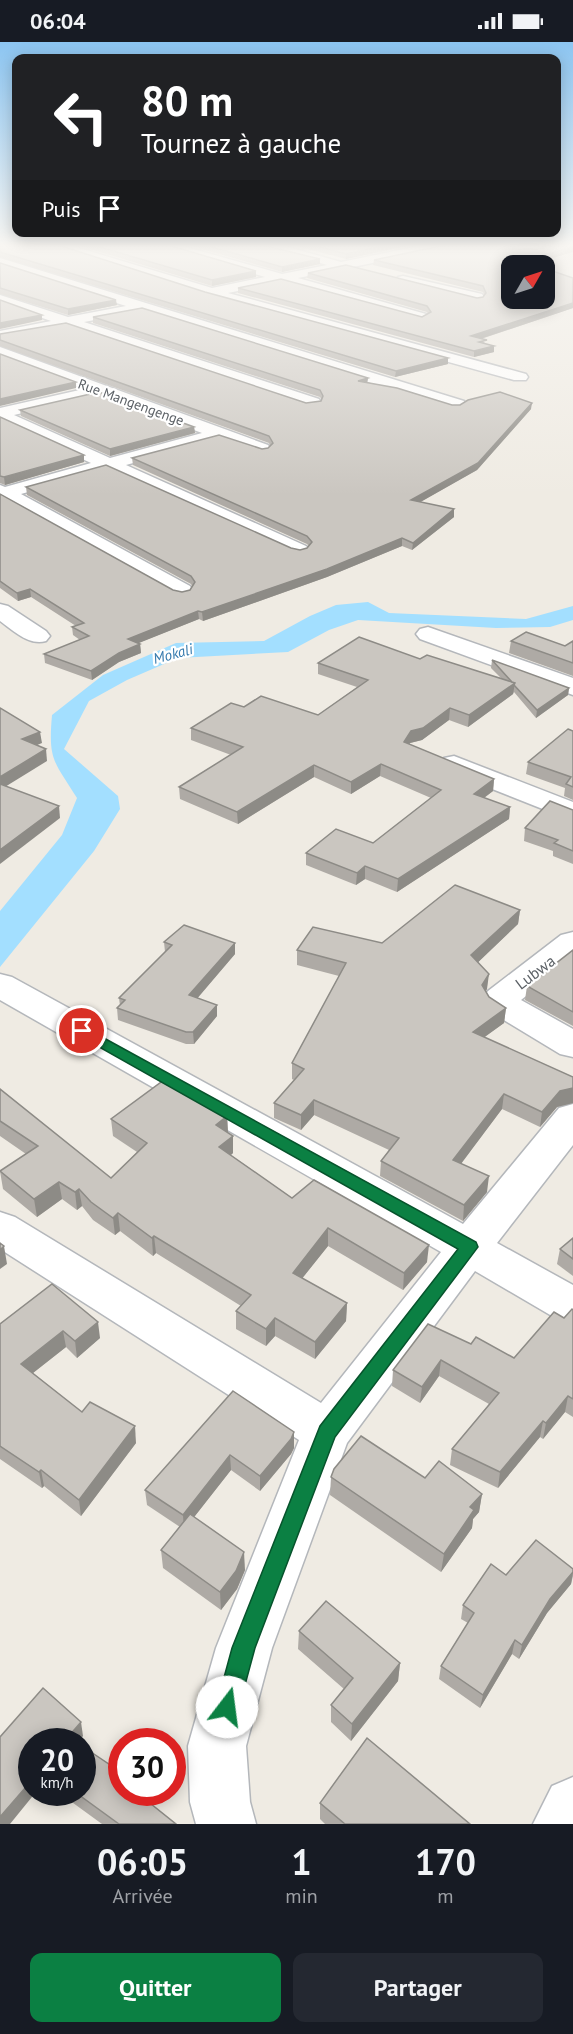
<!DOCTYPE html>
<html lang="fr">
<meta charset="utf-8">
<style>
:root{--surface:#171b24;--page:#242831;--text:#f1f3f6;--muted:#9ea1a6;--accent:#0b8043}
body{margin:0;font-family:"PT Sans",sans-serif;background:var(--page);color:var(--text);height:100vh;display:flex;flex-direction:column;font-size:22px;white-space:nowrap}
*{box-sizing:border-box;margin:0}
p{font-size:20px;color:var(--muted)}
.icon{flex:none;width:33px;height:33px;fill:none;stroke:currentColor;stroke-width:2;stroke-linecap:round;stroke-linejoin:round}
.map{position:relative;height:1782px;overflow:hidden}
.panel{display:flex;flex-direction:column;background:var(--surface);flex:1}
.panel>*{flex:none}
.top-card{position:absolute;left:12px;top:12px;width:549px;height:183px;border-radius:12px;box-shadow:0 3px 15px #0003;background:#202124;color:#fff;overflow:hidden}
.needle{width:39px;rotate:51deg}
.controls{position:absolute;left:501px;top:213px;display:grid;gap:12px}
.controls a{display:grid;place-items:center;width:54px;height:54px;border-radius:12px;background:var(--surface);box-shadow:0 3px 15px #0003;font-size:30px}
.speed{position:absolute;left:18px;top:1686px;display:flex;gap:12px;font-size:30px;font-weight:700;text-align:center}
.speed>*{display:grid;place-content:center;width:78px;height:78px;border-radius:50%;background:var(--surface);box-shadow:0 3px 15px #0003;line-height:1}
.speed small{font-size:15px;font-weight:400}
.speed .limit{border:9px solid #d22;background:#fff;color:#111}
.pin{position:absolute;display:grid;place-items:center;width:51px;height:51px;color:#fff;margin:-26px;border:3px solid #fff;border-radius:50%;box-shadow:0 2px 6px #0007}
.me{position:absolute;width:66px;margin:-33px;rotate:15deg;stroke-linejoin:round;filter:drop-shadow(0 0 4px #0008)}
.turn{display:flex;align-items:center;gap:21px;height:126px;padding:0 30px;font-size:27px}
.turn .icon{width:78px;height:78px;stroke-width:2.5}
.turn b{display:block;font-size:42px;line-height:51px}
.then{display:flex;align-items:center;height:57px;padding:0 30px;background:#0003;gap:12px;font-size:22px}
.eta{display:flex;justify-content:space-evenly;align-items:center;height:102px;text-align:center}
.eta b{font-size:36px;font-weight:800;line-height:42px}
.cta{display:flex;gap:12px;margin-top:auto;padding:12px 30px}
.cta a{flex:1;height:69px;border-radius:12px;background:var(--accent);color:#fff;font-size:24px;font-weight:800;line-height:69px;text-align:center}
.cta a+a{background:var(--page);color:var(--text)}
.status{display:flex;justify-content:space-between;align-items:center;height:42px;padding:0 30px;background:var(--surface);direction:ltr}
.status svg{height:16px;fill:currentColor}
.map>svg:first-child{display:block}
</style>
<div class="status"><b>06:04</b><svg viewBox="0 0 49 12"><path d="M0 12V9h3v3zM5 12V6h3v6zM10 12V3h3v9zM15 12V0h3v12zM26 1h20v11H26zM47 4h2v5h-2z"/></svg></div>
<div class="map">
<svg width="573" height="1782" viewBox="0 0 573 1782">
<rect width="100%" height="100%" fill="#efebe3"/>
<path fill="#a3dfff" d="M368,560L389,571L526,577L573,564V578L550,585L496,586L358,578L329,588L288,610L178,616L127,638L89,659L64,707L118,754L120,767L94,809L0,925V869L62,793L77,756C54,719 48,719 52,673L103,633L176,601L264,599L310,574L336,563Z"/>
<g fill="none" stroke-linecap="round" stroke-linejoin="round">
<defs>
<g id="minor">
<path d="M50,203H69L212,246L265,235L159,203H179L282,232L327,223L261,203H281L341,220L424,203H448L442,207L298,236L426,272L428,275L421,279L281,240L228,251L526,332L528,335L526,338H514L206,253Z"/>
<path d="M0,216L464,359L466,363L458,368L452,367L142,269L84,280L319,357L321,361L319,365H307L67,284L0,297V289L51,279L0,261V253L68,275L126,264L0,224Z"/>
<path d="M403,234L482,252L484,255L477,259L398,241L397,238L398,235Z"/>
<path d="M0,305L268,403L271,407L268,411L262,412L219,397L126,423L306,504L310,508L306,512L299,514L292,512L107,428L21,452L190,544L193,549L190,554L182,556L174,554L0,458V443L5,445L91,421L0,379V366L84,347L0,315ZM100,353L202,391L110,416L14,373Z"/>
<path d="M0,562L8,564L46,589L50,594L46,599C29,604 14,589 0,579Z"/>
<path d="M428,585L573,636V653L420,597L416,592L420,587Z"/>
<path d="M454,714L573,760V779L444,728L440,722L444,716Z"/>
<path d="M573,890V917L521,958L573,987V1015L560,1012L489,969L482,957L488,949L561,893Z"/>
<path d="M0,932L12,935L463,1182L559,1066L573,1062V1103L497,1201L573,1243V1282L557,1277L475,1229L347,1401L272,1606L246,1704L250,1760L256,1782H196L190,1760L188,1704L216,1606L299,1398L0,1207V1170L15,1175L321,1361L441,1210L0,958Z"/>
<path d="M573,1735V1782H533L552,1744Z"/>
</g>
</defs>
<use href="#minor" stroke="#b4b7bb" stroke-width="3"/>
<use href="#minor" fill="#fff" fill-rule="evenodd"/>
</g>
<g fill="#aeaaa5">
<path d="M0,203L205,250L448,322L395,335L0,215Z"/>
<path d="M77,203H168L256,235L212,244Z"/>
<path d="M188,203H262L320,217V222L282,230Z"/>
<path d="M292,203H412L346,217Z"/>
<path d="M443,204L532,221L573,266L481,297L494,310L474,315L238,251V246L422,275L428,272L427,270L307,236L308,231L477,256L483,255L484,253L483,250L373,223L374,218Z"/>
<path d="M0,221L117,263L68,273L0,252Z"/>
<path d="M93,275L368,336L367,340L452,363L531,367L477,428L420,460L454,467V475L412,508L402,504L327,535L203,579L199,577L138,601L140,602L141,611L119,620L92,638L45,621L44,612L80,598L73,593L72,585L76,584L31,555L18,559L0,546V452L173,548L182,550L190,548L192,544L191,542L27,453L26,445L300,508L307,506L309,504L307,502L133,423L132,416L262,407L268,406L270,404L269,401L0,304V292L306,361L321,359L322,358L320,355L93,281Z"/>
<path d="M20,368L194,385L195,391L110,414L21,374Z"/>
<path d="M0,375L84,413V420L5,443L0,441Z"/>
<path d="M511,599L565,604L573,599V634L509,611Z"/>
<path d="M420,617L501,636L491,626L492,618L569,646L568,653L536,676L514,650L513,652L468,685L449,678L422,698L410,701L409,702L494,737L493,749L484,756L510,765L509,777L397,850L365,837L356,843L306,823V811L373,801L431,756L380,734L351,752L314,735L238,782L180,757L179,745L231,713L191,698V686L244,665L318,673L357,645L318,632V621Z"/>
<path d="M573,689V758L564,754L565,746L526,732L528,720Z"/>
<path d="M573,768V822L553,814V809L524,799L525,786Z"/>
<path d="M520,868L518,882L478,920L487,947L485,950L489,955L506,966L504,981L484,995L573,1035V1061L557,1065L540,1085L502,1067L461,1121L487,1150L463,1179L380,1134L381,1119L389,1108L314,1073L301,1088L274,1076V1061L294,1038L292,1037V1021L339,934L297,923V908L382,901Z"/>
<path d="M164,900L235,901V912L197,956L217,963V974L194,1002H186L118,978L117,966L120,964L119,956L165,910Z"/>
<path d="M573,908V984L525,958L527,944Z"/>
<path d="M0,1047L111,1136L137,1110L113,1094L111,1077L227,1074L228,1091L233,1094V1111L231,1113L292,1156L427,1220L403,1248L328,1204L302,1236L347,1261L346,1279L315,1317L275,1294L266,1304L236,1287V1269L241,1264L156,1211L153,1214L120,1189L115,1193L93,1178L82,1164L77,1168L62,1157L37,1175L3,1147L0,1129L26,1112L0,1094Z"/>
<path d="M573,1196V1234L557,1222L560,1207Z"/>
<path d="M52,1242L100,1296L77,1316L66,1305L33,1331L82,1370L136,1401L81,1474L44,1444L42,1446L0,1417V1282Z"/>
<path d="M573,1268V1375L565,1370L543,1397L540,1395L498,1446L450,1423L452,1407L489,1362L439,1334L420,1361L392,1344L393,1328L471,1302L514,1316Z"/>
<path d="M233,1349L294,1390V1406L291,1412L260,1449L231,1428L194,1475L245,1528L237,1547L221,1568L163,1526L161,1508L180,1485L147,1463L145,1448Z"/>
<path d="M331,1435L482,1452L479,1470L473,1477L472,1486L441,1530L330,1453Z"/>
<path d="M573,1527V1534L571,1542L547,1571L519,1617L512,1612L480,1666L439,1637L441,1624L468,1581L461,1577L463,1563L506,1533Z"/>
<path d="M299,1589L400,1621L398,1639L351,1699L331,1680V1663L344,1647L298,1607Z"/>
<path d="M58,1750H122L176,1782H102Z"/>
<path d="M320,1761L470,1782H325L320,1777Z"/>
</g>
<g fill="#8d8b86">
<path d="M388,203H412L346,217V212Z"/>
<path d="M573,205V210L524,224V218Z"/>
<path d="M320,217V222L282,230V225Z"/>
<path d="M256,229V235L212,244V238Z"/>
<path d="M116,258L117,263L68,273V267Z"/>
<path d="M573,261V266L471,300V294Z"/>
<path d="M42,273V278L0,287V281Z"/>
<path d="M494,304V310L474,315V309Z"/>
<path d="M448,316V322L395,335L396,329Z"/>
<path d="M368,336L367,343L358,339Z"/>
<path d="M76,340V346L0,364V357Z"/>
<path d="M532,361L531,367L477,428L410,466L411,458Z"/>
<path d="M194,385L195,391L110,414V407Z"/>
<path d="M84,413V420L5,443L4,435Z"/>
<path d="M454,467V475L412,508L413,501Z"/>
<path d="M402,496V504L327,535L203,579L202,570Z"/>
<path d="M30,547L31,555L18,559L17,551Z"/>
<path d="M198,569L199,577L129,605L128,597Z"/>
<path d="M140,602L141,611L119,620L92,638L91,629L119,611Z"/>
<path d="M515,641L513,652L468,685L469,673Z"/>
<path d="M569,646L568,653L536,676L537,668Z"/>
<path d="M450,666L449,678L422,698L410,701L403,712L404,700L411,689Z"/>
<path d="M40,690L42,701L23,709L22,697Z"/>
<path d="M46,707L47,719L0,748V735Z"/>
<path d="M381,722L380,734L351,752V740Z"/>
<path d="M314,723V735L238,782L237,770Z"/>
<path d="M494,737L493,749L473,764L474,752Z"/>
<path d="M59,764L60,776L0,822V808Z"/>
<path d="M510,765L509,777L397,850L398,837Z"/>
<path d="M365,824V837L356,843L357,831Z"/>
<path d="M520,868L518,882L470,928L471,913Z"/>
<path d="M235,901V912L190,965L189,953Z"/>
<path d="M489,932L487,947L480,958L482,943Z"/>
<path d="M217,963V974L194,1002L193,990Z"/>
<path d="M506,966L504,981L471,1005L473,990Z"/>
<path d="M573,1046V1061L557,1065L540,1085L542,1070L560,1049Z"/>
<path d="M504,1052L502,1067L452,1134L453,1118Z"/>
<path d="M314,1058V1073L301,1088V1073Z"/>
<path d="M227,1074L228,1091L216,1083Z"/>
<path d="M233,1094V1111L220,1122L219,1105Z"/>
<path d="M489,1134L487,1150L463,1179L464,1163Z"/>
<path d="M59,1140L62,1157L37,1175L34,1157Z"/>
<path d="M79,1147L82,1164L77,1168L75,1150Z"/>
<path d="M118,1171L120,1189L115,1193L113,1176Z"/>
<path d="M328,1186V1204L293,1248V1231Z"/>
<path d="M154,1194L156,1211L153,1214L152,1196Z"/>
<path d="M429,1203L427,1220L403,1248L404,1231Z"/>
<path d="M4,1204L7,1222L0,1227V1208Z"/>
<path d="M347,1261L346,1279L315,1317V1300Z"/>
<path d="M275,1276V1294L266,1304V1287Z"/>
<path d="M98,1280L100,1296L77,1316L75,1299Z"/>
<path d="M63,1289L66,1305L24,1338L21,1322Z"/>
<path d="M441,1318L439,1334L420,1361L422,1345Z"/>
<path d="M568,1354L565,1370L543,1397L546,1381Z"/>
<path d="M543,1379L540,1395L498,1446L500,1430Z"/>
<path d="M135,1384L136,1401L81,1474L79,1458Z"/>
<path d="M294,1390V1406L291,1412L260,1449V1434Z"/>
<path d="M230,1413L231,1428L184,1488L183,1473Z"/>
<path d="M41,1428L44,1444L42,1446L39,1430Z"/>
<path d="M482,1452L479,1470L473,1477L472,1486L441,1530L444,1512L470,1465Z"/>
<path d="M244,1510L245,1528L237,1547L221,1568L220,1550Z"/>
<path d="M573,1530L571,1542L547,1571L519,1617L522,1603L550,1557Z"/>
<path d="M515,1598L512,1612L480,1666L483,1653Z"/>
<path d="M400,1621L398,1639L351,1699L352,1682Z"/>
<path d="M81,1680L83,1694L79,1700H70L69,1694Z"/>
<path d="M32,1738V1750H36L10,1782H0V1775Z"/>
</g>
<g fill="#cac6c0" stroke="#8d8b86" stroke-width="1.5">
<path d="M0,203H58L205,250L448,316L396,329L0,210Z"/>
<path d="M93,203H168L256,229L212,238Z"/>
<path d="M205,203H262L320,217L282,225Z"/>
<path d="M312,203H388L346,212Z"/>
<path d="M445,203H573V205L524,218L538,224H512V256H544V226L573,236V261L471,294L487,298L479,300L494,304L474,309L238,246L281,237L422,275L431,270L427,264L308,231L346,223L477,256L483,255L486,251L483,244L374,218Z"/>
<path d="M0,221L116,258L68,267L0,246Z"/>
<path d="M0,258L42,273L0,281Z"/>
<path d="M142,266L368,336L358,339L397,346L452,363H460L468,358L500,350L532,361L478,421L411,458L454,467L413,501L402,496L327,527L202,570L198,569L128,597L140,602L119,611L91,629L44,612L89,594L72,585L84,581L30,547L17,551L0,539V452L173,548L182,550L190,548L195,540L191,534L26,445L106,423L291,506L300,508L307,506L312,500L307,494L132,416L219,393L262,407L268,406L273,401L269,394L0,298V292L66,281L306,361L321,359L323,354L320,348L93,275Z"/>
<path d="M0,312L76,340L0,357Z"/>
<path d="M99,350L194,385L110,407L20,368Z"/>
<path d="M0,375L84,413L4,435L0,434Z"/>
<path d="M526,590L565,604L573,599V621L511,599Z"/>
<path d="M359,595L420,617L427,613L515,641L469,673L450,666L423,686L411,689L404,700L494,737L474,752L510,765L398,837L365,824L357,831L306,811L336,787L373,801L441,748L381,722L351,740L314,723L237,770L179,745L243,705L191,686L231,661L244,665L261,654L318,673L368,638L318,621Z"/>
<path d="M492,618L569,646L537,668L514,643L515,641L512,640Z"/>
<path d="M0,666L40,690L22,697L46,707L0,735Z"/>
<path d="M568,687L573,689V745L566,742L571,735L528,720Z"/>
<path d="M0,742L59,764L0,808Z"/>
<path d="M550,759L573,768V809L554,801L558,798L525,786Z"/>
<path d="M455,843L520,868L471,913L489,932L482,943L489,955L506,966L473,990L573,1035V1046L560,1049L542,1070L504,1052L453,1118L489,1134L464,1163L381,1119L399,1096L314,1058L301,1073L274,1061L304,1027L292,1021L346,921L297,908L313,885L382,901Z"/>
<path d="M184,883L235,901L189,953L217,963L193,990H186L117,966L125,958L119,956L172,903L164,900Z"/>
<path d="M573,908V970L527,944Z"/>
<path d="M164,1038L227,1074L216,1083L233,1094L219,1105L292,1156L314,1138L429,1203L404,1231L328,1186L293,1231L347,1261L315,1300L275,1276L266,1287L236,1269L251,1253L154,1194L152,1196L118,1171L113,1176L91,1160L79,1147L75,1150L59,1140L34,1157L0,1129L38,1104L0,1079V1047L111,1136L147,1101L111,1077Z"/>
<path d="M573,1196V1217L560,1207Z"/>
<path d="M0,1201L4,1204L0,1208Z"/>
<path d="M52,1242L98,1280L75,1299L63,1289L21,1322L82,1370L90,1360L135,1384L79,1458L41,1428L39,1430L0,1404V1282Z"/>
<path d="M572,1267L573,1268V1357L568,1354L546,1381L543,1379L500,1430L452,1407L499,1351L441,1318L422,1345L393,1328L428,1282L471,1302L476,1295L514,1316L554,1270L564,1276Z"/>
<path d="M233,1349L294,1390L291,1397L260,1434L230,1413L183,1473L145,1448Z"/>
<path d="M361,1394L425,1436L439,1419L482,1452L470,1465L474,1468L444,1512L331,1435L334,1427Z"/>
<path d="M190,1472L244,1510L236,1529L220,1550L161,1508Z"/>
<path d="M536,1498L573,1527V1530L550,1557L522,1603L515,1598L483,1653L441,1624L474,1571L463,1563L491,1522L506,1533Z"/>
<path d="M326,1559L400,1621L352,1682L331,1663L353,1636L299,1589Z"/>
<path d="M43,1646L81,1680L69,1694L77,1700H32V1738L0,1775V1695Z"/>
<path d="M367,1696L470,1782H345L320,1761Z"/>
<path d="M82,1704L122,1731V1750H136L176,1782H119L75,1750H82Z"/>
</g>
<linearGradient id="sky" x2="0" y2="1"><stop stop-color="#8cc5f1"/><stop offset="0.45" stop-color="#f8f6f2"/><stop offset="1" stop-color="#f8f6f2" stop-opacity="0"/></linearGradient>
<rect width="573" height="453" fill="url(#sky)"/>
<path fill="#0b8043" stroke="#07532c" stroke-width="1.5" d="M82,984L476,1200L478,1205L335,1395L255,1606L239,1665L236,1673L227,1677L219,1673L216,1665L232,1606L320,1384L458,1207L76,992L74,989L76,985Z"/>
<g text-anchor="middle" stroke-width="4.5" stroke-linejoin="round" paint-order="stroke">
<g font-size="14" fill="#5b6065" stroke="#fff">
<text transform="translate(131 360) rotate(20)" y="5">Rue Mangengenge</text>
</g>
<g font-size="15" font-style="italic" fill="#377bae" stroke="#fff">
<text transform="translate(173 612) rotate(-15)" y="5">Mokali</text>
</g>
<g font-size="16" fill="#5b6065" stroke="#fff">
<text transform="translate(535 930) rotate(-37)" y="6">Lubwa</text>
</g>
</g>
</svg>
<div class="controls">
<a><svg class="needle" viewBox="-14 -14 28 28"><path d="M0-13l5 13h-10z" fill="#e53935"/><path d="M0 13l5-13h-10z" fill="#9ea1a6"/></svg></a>
</div>
<div class="speed"><div>20<small>km/h</small></div><div class="limit">30</div></div>
<div class="pin" style="left:82px;top:989px;background:#d93025"><svg class="icon" aria-label="arrive" viewBox="0 0 24 24"><path d="M6 21V4h12l-3 4 3 4H6"/></svg></div>
<svg class="me" style="left:227px;top:1665px" viewBox="-20 -20 40 40"><circle r="19" fill="#fff"/><path d="M0-13L10 11 0 6-10 11z" fill="#0b8043"/></svg>
<div class="top-card">
<div class="turn"><svg class="icon" aria-label="left" viewBox="0 0 24 24"><path d="M17 20v-9H6M10 6l-5 5 5 5"/></svg><div><b>80 m</b>Tournez à gauche</div></div>
<div class="then">Puis<svg class="icon" aria-label="arrive" viewBox="0 0 24 24"><path d="M6 21V4h12l-3 4 3 4H6"/></svg></div>
</div>
</div>
<section class="panel">
<div class="eta">
<div><b>06:05</b><p>Arrivée</p></div>
<div><b>1</b><p>min</p></div>
<div><b>170</b><p>m</p></div>
</div>
<div class="cta"><a>Quitter</a><a>Partager</a></div>
</section>
